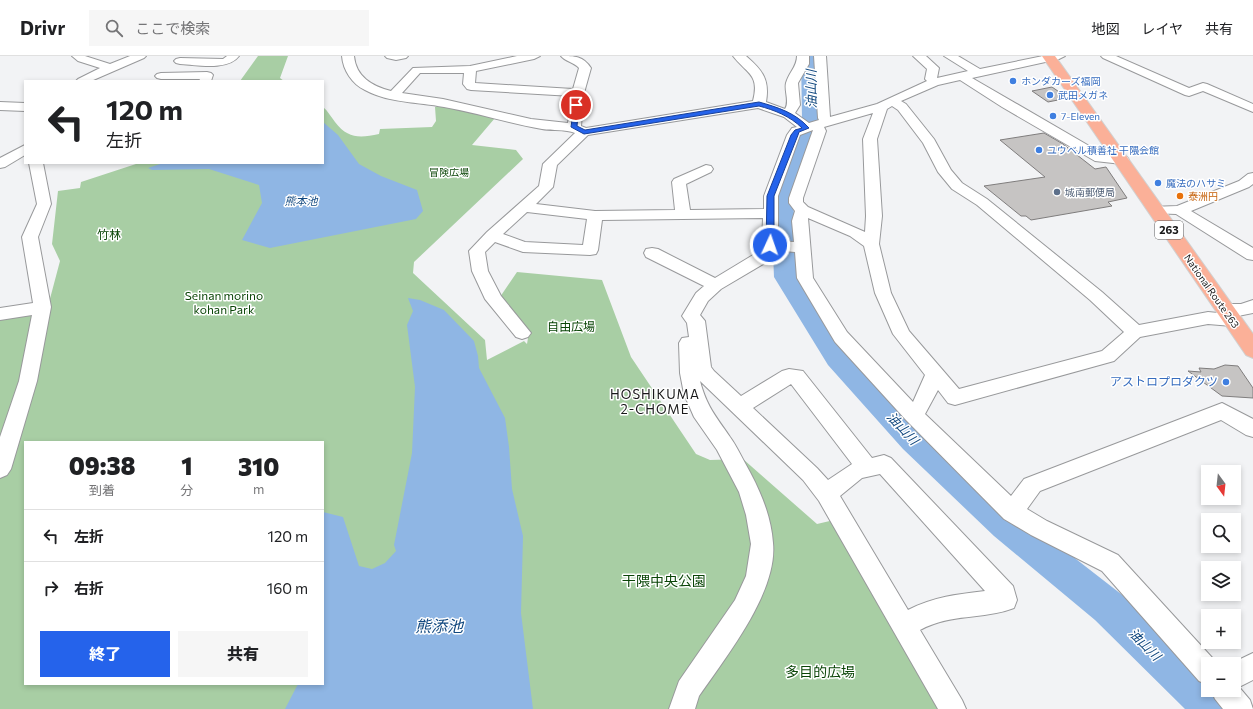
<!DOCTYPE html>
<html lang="ja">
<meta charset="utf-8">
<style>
:root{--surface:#fff;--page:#f6f6f6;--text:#202124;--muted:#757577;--line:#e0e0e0;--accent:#2563eb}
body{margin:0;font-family:Commissioner,"Noto Sans JP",sans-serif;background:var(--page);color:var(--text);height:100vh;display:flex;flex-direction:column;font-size:15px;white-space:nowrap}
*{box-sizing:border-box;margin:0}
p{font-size:13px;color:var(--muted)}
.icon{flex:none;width:22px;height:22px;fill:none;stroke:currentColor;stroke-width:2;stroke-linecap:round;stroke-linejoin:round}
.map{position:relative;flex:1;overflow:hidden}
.drawer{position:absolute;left:24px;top:385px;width:300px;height:244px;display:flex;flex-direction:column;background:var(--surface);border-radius:0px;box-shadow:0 2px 6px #0003}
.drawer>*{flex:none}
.banner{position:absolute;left:24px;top:24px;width:300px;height:84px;border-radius:0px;box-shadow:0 2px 6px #0003;background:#fff;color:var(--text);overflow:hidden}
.needle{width:26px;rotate:165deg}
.buttons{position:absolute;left:1201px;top:409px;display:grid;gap:8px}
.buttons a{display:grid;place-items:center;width:40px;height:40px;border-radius:0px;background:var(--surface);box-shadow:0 2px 6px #0003;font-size:20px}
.pin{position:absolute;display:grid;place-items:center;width:34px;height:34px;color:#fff;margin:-17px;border:2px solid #fff;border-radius:50%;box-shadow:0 1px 4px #0007}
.me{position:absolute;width:44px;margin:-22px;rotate:3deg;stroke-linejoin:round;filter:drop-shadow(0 0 3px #0008)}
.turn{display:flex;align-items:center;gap:14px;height:84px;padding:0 16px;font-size:18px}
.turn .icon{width:52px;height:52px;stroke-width:2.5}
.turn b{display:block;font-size:28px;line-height:34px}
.eta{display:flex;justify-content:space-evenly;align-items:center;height:68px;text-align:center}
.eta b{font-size:24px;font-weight:800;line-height:28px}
.primary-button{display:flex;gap:8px;margin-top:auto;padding:8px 16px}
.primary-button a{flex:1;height:46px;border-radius:0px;background:var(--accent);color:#fff;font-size:16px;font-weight:800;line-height:46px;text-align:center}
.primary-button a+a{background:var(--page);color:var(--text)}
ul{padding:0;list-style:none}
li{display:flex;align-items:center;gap:12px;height:52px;padding:0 16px;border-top:1px solid var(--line)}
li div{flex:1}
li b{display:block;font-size:15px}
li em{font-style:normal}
header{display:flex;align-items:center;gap:24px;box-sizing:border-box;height:56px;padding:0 20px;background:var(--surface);border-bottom:1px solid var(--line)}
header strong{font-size:19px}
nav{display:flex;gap:22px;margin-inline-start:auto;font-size:14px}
.search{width:280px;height:36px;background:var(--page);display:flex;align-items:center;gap:10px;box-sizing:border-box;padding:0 14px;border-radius:0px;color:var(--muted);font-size:15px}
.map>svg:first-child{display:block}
</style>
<header>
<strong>Drivr</strong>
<div class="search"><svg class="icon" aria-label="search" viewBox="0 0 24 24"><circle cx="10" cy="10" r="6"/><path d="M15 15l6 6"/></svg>ここで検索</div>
<nav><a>地図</a><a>レイヤ</a><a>共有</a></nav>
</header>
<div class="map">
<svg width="1253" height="653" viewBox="0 0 1253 653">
<rect width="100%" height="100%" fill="#f2f3f5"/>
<g fill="#a8cea4" fill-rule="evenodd">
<path d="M258,0H288L280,22L284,25H240Z"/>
<path d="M441,48L495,62L472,89L516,94L523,103L414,206L413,217L485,284L487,304L524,285L527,288L528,282L500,241L517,216L602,224L631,301L696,398L710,404L743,403L817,468L834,464L941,653H0V263L47,254L60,205L52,188L58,135L80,132L81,126L139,107H323V51C328,55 331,61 335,66C348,83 360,82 379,78L380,73L432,71L436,65L435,51ZM25,386H323V628H25Z"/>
</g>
<g fill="#8fb6e4">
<path d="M323,66L338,79L359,108L381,120L417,134L423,155L416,163L270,192L242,184L262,147L259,129L209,113L152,114L148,112L163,107H323Z"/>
<path d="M408,242L420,244L444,254L474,285L478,300L479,312L505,362L509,391L512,433L523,480L521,557L533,653H285L298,628H323V456L343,461L359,510L372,513L385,507L396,495L394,489L412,397L415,331L407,269L413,255Z"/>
</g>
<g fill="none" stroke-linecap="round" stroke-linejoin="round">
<path fill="#8fb6e4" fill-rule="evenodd" d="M801,0H819L822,63L813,84L793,147L800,221L848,295L925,375L1018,458L1121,538L1208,619V634H1222L1225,639L1231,653H1185L1095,564L994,480L903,393L828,309L774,221L771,147L793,84L802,63Z"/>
</g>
<g fill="#c6c4c3" stroke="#7f7d7d">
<path d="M1052,31L1068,42L1048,46L1032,35Z"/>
<path d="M1044,77L1063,88L1095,113L1106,111L1127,142L1108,146L1112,150L1031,164L1026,160H1021L984,130L1045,121L1000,84Z"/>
<path d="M1225,309L1238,310L1253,332V342L1222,340L1188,315L1201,316L1199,312L1214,313Z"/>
</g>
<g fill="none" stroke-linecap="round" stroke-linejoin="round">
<defs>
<g id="minor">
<path d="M72,0H85L110,8L130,0H146L144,2L91,25H76L78,23L100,12L78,5Z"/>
<path d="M227,0H239C228,15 197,9 180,8L176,7L174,5L176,3L180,2L223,3Z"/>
<path d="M342,0H354C356,21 372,30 391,35L413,12L470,10L517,0H540L534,3L476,15L475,27L573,33L579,12C574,6 566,6 561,0C575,0 583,0 591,12L584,37L581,70L586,72L753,45C760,18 747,18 733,0H746C762,14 770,23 766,46L785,53C790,46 784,35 786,27C789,16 797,11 797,0H809V8L798,27L800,49L795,57L809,67L819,64L818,62L814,0H826L830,61L877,48L927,25L925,23L927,13L913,0H926L939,12L937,22L968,15L944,0H958L980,13L1043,0H1065L1059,3L972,22L1103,98L1127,101L1129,104L1127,107L1122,108L1095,105L1002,51L960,24L938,29L901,45L906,48L934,83L951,114L962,127L987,143L1102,236L1139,269L1208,256L1218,257L1216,254L1219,250L1225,248H1241L1253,244V257L1238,260L1241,264L1238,268L1232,270L1208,268L1140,281L1114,305L955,349L948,347L938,334L925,358L1011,440L1024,423L1222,347L1253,363V381L1246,379L1221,364L1040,435L1027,453L1047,465L1118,499L1217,607L1218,608H1208V629L1199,625L1102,515L1031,479L1004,463L906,364L835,286L797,222L795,196L774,194L765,207L721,233L708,245L700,259L705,265L711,311L714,315L741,340L782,315L789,313L803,315L872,402L884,399L891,402L1013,530L1017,544L1014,552C983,564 951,557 920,574L962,644L966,653H938L819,445L803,424L700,325C707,351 715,359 730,381C736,389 740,398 745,407C759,432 771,458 773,487C778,536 726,601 699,640L695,653H669L679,625L735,544L746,520L751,488L746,459L739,436L717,394L694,361L684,338L680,317L679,287L682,282L689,281L687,267L682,260L696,237L704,230L646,201L644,197L646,193L652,192L658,193L715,222L753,199L762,188L763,162L602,164L598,194L596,198L590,199L523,196L495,186L485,196L488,215L501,240L531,277L528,281L522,283L516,281L485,243L472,215L469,195L487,176L539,130L543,108L575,77C565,73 553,75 542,73C509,67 477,57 444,51C418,46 389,47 365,34C352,28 343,14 342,0ZM420,17H464L463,28L467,33L471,34L572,40L568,67L531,63L443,43L402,37ZM892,50L898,54L923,87L938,116L952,133L977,149L1090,244L1124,276L1102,295L959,333L909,275L891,237L879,188L882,160L877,83L887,53ZM758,52L784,61L797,71L792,72L787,79L764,140V153L690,154L686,128L711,116L713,113L711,110L706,109L674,123L672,126L675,154L595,155L536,148L553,131L557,109L588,79ZM873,57L863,83L866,160L865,176L808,151L803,146V142L826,75L824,71ZM813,74L789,142V147L795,155L792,165L794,186L778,185V140L800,79ZM527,156L587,163L583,189L525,186L503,178ZM808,162L850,180L864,190L875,237L893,278L925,319L913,346L847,276L813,222ZM791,328L852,408L828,424L817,412L753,352ZM880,418L985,535C958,538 933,541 908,554L840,440L862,422Z"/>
<path d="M385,0H408L406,2L396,4L387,2Z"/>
<path d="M1101,0H1116L1189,32L1203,27L1207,28L1253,48V56L1203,35L1189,40L1185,39L1103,2Z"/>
<path d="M207,16L211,17L213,19L211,25H199L200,23H161L157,22L155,20L157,18L161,17Z"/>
<path d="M0,46L25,47V55L0,54Z"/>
<path d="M25,89V99L5,111L0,112V102Z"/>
<path d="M29,107H43L51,148L38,181L51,251L37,325L11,413L7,419L0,422V381L19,325L32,259L0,264V252L33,247L22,181L37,148Z"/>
<path d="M1253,117V128L1249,131L1191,155L1253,192V204L1247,203L1176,158L1151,157L1149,154L1151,151L1177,150L1239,125L1248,118Z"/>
<path d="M1253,597V624L1239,631L1250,644L1253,653H1223L1215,643L1211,634H1234V608H1230Z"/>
</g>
<path id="highway" d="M1042,0H1055L1253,278V302L1246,299Z"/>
</defs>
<use href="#minor" stroke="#98999b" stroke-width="2"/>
<use href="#highway" stroke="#d1d1d1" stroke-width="2"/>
<use href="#minor" fill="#fff" fill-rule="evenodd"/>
<use href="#highway" fill="#fbb098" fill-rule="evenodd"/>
</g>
<path fill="#2563eb" stroke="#184099" d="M759,46C777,51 796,57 809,72L799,76L798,79L774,140V189L770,192L766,189L767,140L791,79L795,74L802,72C790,60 774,54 759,50L584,78L571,71L574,49L576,47L579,49L577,70L585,74Z"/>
<g fill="#3f7fe0" stroke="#fff" stroke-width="1.5">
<circle cx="1013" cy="25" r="4"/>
<circle cx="1050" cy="39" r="4"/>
<circle cx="1053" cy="60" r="4"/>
<circle cx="1039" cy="94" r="4"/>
<circle cx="1158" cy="127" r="4"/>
<circle cx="1226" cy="326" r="4"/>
</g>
<circle fill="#5c6f8a" stroke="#fff" stroke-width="1.5" cx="1057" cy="136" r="4"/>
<circle fill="#e8710a" stroke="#fff" stroke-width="1.5" cx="1180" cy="140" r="4"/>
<g text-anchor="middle" stroke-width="3" stroke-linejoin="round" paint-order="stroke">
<g font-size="10" fill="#366cbe" stroke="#fff" text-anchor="start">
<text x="1021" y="29">ホンダカーズ福岡</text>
<text x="1058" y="43">武田メガネ</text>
<text x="1061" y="64">7-Eleven</text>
<text x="1047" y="98">ユウベル積善社 干隈会館</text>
<text x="1166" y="131">魔法のハサミ</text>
</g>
<g font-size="10" fill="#0a4507" stroke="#fff">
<text x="449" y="120">冒険広場</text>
</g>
<g font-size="10" fill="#4e5e75" stroke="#fff" text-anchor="start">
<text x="1065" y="140">城南郵便局</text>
</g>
<g font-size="10" fill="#c56008" stroke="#fff" text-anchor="start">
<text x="1188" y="144">泰洲円</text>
</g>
<g font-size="10" fill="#181819" stroke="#fff">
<text transform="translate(1212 235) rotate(55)" y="4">National Route 263</text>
</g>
<g font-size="11" font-style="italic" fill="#11487f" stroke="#fff">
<text x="301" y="149">熊本池</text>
</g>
<rect fill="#fff" stroke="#5d5d5e" stroke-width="1" x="1155" y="165" width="28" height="18" rx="3"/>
<g font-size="11" font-weight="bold" fill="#181819">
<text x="1169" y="178">263</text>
</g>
<g font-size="12" fill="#0a4507" stroke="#fff">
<text x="109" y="183">竹林</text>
<text x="224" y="244">Seinan morino<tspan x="224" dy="14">kohan Park</tspan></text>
<text x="571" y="275">自由広場</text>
</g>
<g font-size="12" fill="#366cbe" stroke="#fff" text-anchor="end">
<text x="1218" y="330">アストロプロダクツ</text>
</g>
<g font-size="13" font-style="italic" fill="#11487f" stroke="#fff">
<text transform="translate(811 33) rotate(-91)" y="5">油山川</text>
<text transform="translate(903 372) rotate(47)" y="5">油山川</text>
<text transform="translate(1145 588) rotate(45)" y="5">油山川</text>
</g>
<g font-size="13" letter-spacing="1" fill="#181819" stroke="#fff">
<text x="655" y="343">HOSHIKUMA<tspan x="655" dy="15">2-CHOME</tspan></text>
</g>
<g font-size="14" fill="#0a4507" stroke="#fff">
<text x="664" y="530">干隈中央公園</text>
<text x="820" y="621">多目的広場</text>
</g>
<g font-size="16" font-style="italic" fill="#11487f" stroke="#fff">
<text x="439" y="576">熊添池</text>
</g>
</g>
</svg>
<div class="buttons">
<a><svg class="needle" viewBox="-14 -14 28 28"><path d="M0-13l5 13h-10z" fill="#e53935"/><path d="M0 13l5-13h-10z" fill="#757577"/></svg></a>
<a><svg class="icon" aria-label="search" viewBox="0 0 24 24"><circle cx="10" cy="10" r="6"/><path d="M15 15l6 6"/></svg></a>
<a><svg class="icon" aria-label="layers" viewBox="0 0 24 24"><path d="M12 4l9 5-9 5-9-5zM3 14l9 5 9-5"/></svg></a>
<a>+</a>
<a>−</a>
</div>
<div class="pin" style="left:576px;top:49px;background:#d93025"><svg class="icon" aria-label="arrive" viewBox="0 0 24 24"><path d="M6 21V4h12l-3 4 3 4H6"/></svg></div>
<svg class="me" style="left:770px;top:189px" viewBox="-20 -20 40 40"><circle r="17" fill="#2563eb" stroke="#fff" stroke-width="3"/><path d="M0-11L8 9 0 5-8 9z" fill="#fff"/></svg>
<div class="banner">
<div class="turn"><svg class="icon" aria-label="left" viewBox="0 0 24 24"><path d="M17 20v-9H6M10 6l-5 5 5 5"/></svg><div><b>120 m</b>左折</div></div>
</div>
<section class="drawer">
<div class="eta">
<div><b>09:38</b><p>到着</p></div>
<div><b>1</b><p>分</p></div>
<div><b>310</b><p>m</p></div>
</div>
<ul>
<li><svg class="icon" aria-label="left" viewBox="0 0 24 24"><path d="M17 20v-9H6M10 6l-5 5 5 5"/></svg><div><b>左折</b></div><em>120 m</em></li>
<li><svg class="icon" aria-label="right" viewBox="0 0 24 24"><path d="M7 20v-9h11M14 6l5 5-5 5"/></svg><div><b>右折</b></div><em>160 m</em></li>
</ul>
<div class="primary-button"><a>終了</a><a>共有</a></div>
</section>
</div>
